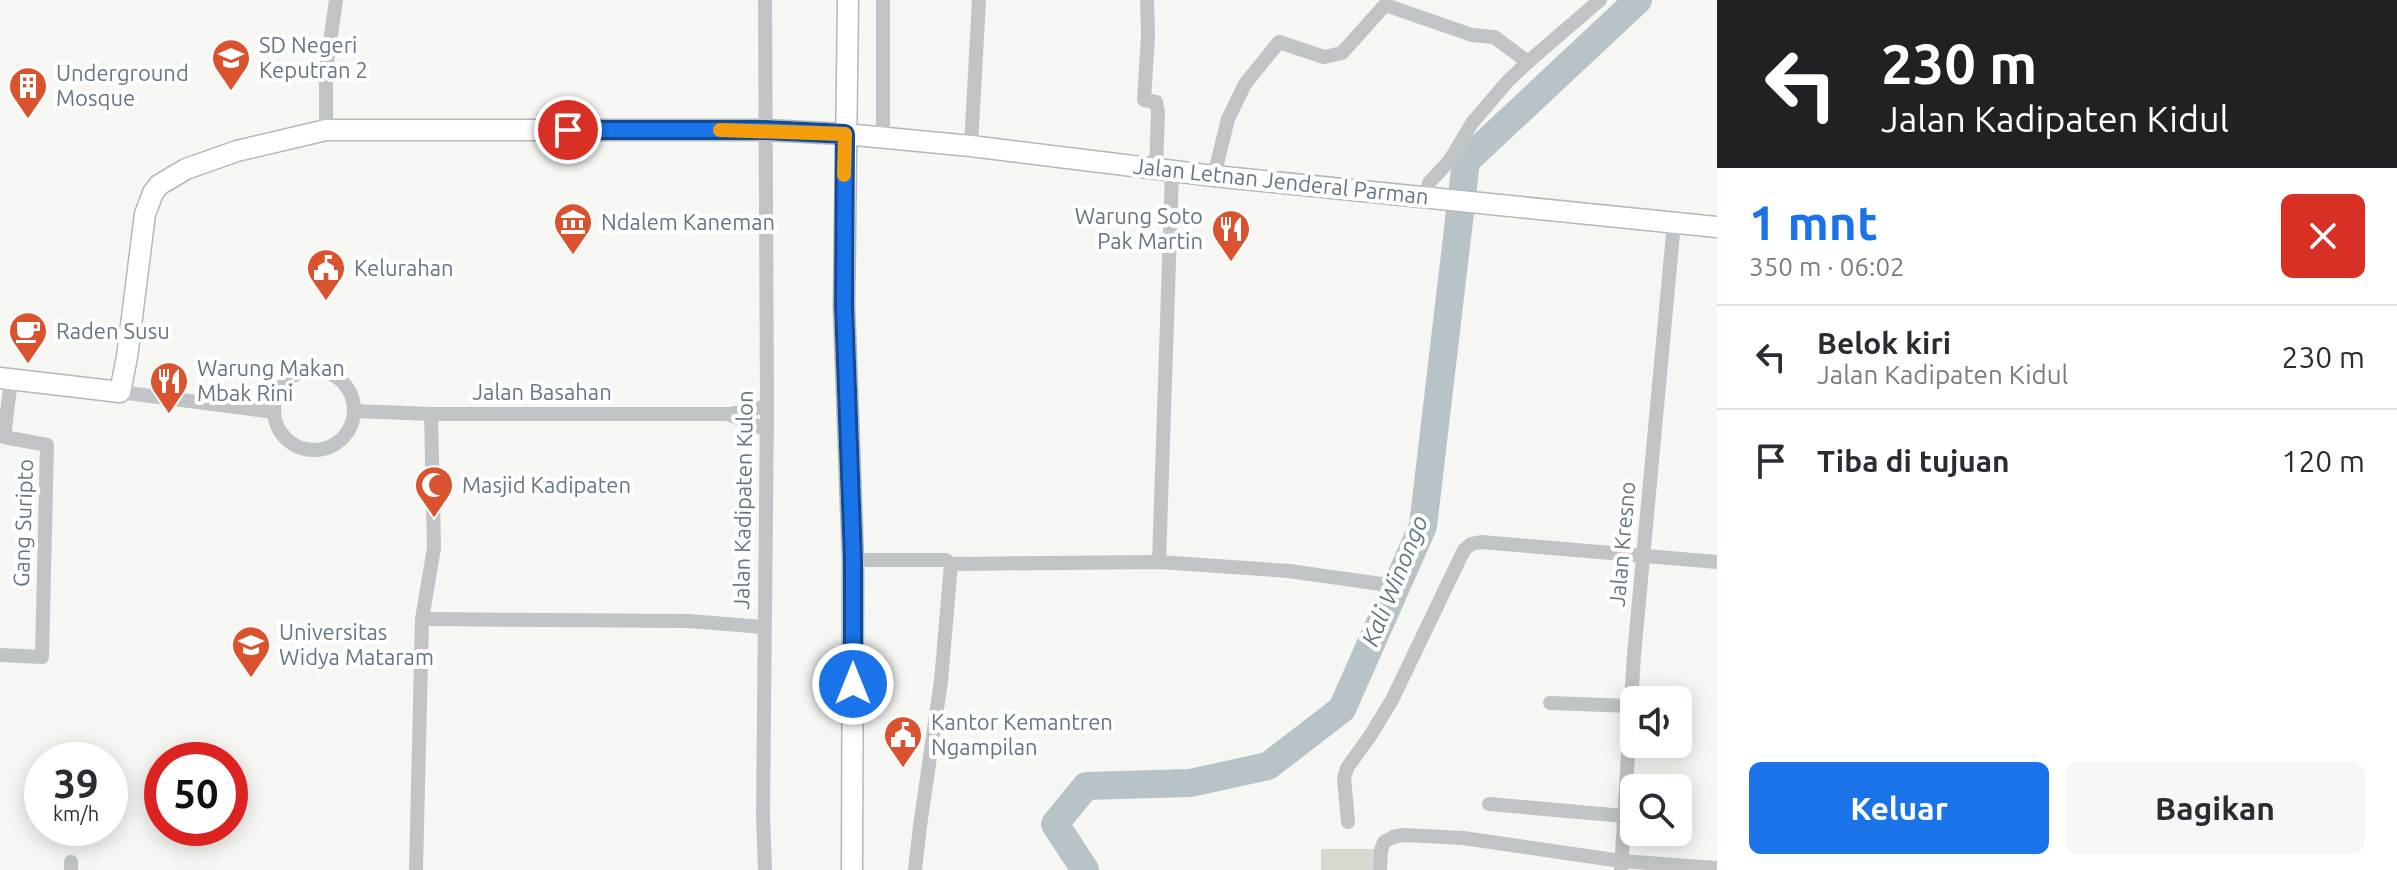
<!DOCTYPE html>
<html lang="id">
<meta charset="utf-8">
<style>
:root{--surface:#fff;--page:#f7f7f7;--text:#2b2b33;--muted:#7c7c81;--line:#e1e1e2;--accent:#1a73e8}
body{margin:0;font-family:Ubuntu,sans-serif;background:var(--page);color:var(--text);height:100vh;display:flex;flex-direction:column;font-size:30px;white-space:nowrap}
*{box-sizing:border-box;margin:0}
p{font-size:26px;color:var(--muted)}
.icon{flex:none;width:44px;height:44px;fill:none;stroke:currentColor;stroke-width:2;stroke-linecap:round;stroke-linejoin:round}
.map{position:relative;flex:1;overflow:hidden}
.sheet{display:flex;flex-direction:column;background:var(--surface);width:680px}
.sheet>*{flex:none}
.hud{background:#202124;color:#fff;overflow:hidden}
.tools{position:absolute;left:1620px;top:686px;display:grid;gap:16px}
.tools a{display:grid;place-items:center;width:72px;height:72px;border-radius:12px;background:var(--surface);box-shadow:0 4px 20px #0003;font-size:40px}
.speed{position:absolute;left:24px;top:742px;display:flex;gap:16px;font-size:40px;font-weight:700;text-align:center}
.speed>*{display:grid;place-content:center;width:104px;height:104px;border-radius:50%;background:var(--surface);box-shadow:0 4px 20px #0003;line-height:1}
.speed small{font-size:20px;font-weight:400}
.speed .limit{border:12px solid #d22;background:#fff;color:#111}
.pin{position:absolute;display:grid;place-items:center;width:68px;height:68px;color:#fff;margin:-34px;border:4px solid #fff;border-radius:50%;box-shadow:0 2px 8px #0007}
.me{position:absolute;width:88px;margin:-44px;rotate:0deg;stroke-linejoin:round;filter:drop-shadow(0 0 6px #0008)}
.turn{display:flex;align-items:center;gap:28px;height:168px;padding:0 32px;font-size:36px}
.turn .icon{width:104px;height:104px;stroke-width:2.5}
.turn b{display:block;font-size:56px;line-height:68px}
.round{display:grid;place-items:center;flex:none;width:84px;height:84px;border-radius:12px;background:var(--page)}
.head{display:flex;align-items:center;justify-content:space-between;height:136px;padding:0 32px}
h1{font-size:48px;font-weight:700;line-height:60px;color:var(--accent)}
.button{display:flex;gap:16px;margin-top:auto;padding:16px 32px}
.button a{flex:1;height:92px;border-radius:12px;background:var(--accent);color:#fff;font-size:32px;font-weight:700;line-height:92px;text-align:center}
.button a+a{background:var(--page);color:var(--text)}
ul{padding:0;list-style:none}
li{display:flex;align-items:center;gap:24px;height:104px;padding:0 32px;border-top:2px solid var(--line)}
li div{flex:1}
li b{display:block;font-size:30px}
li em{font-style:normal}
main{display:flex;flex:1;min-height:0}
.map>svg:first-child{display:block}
</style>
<main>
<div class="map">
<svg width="1717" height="870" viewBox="0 0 1717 870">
<rect width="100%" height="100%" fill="#f6f6f3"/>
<path fill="#d6dbd2" d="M1321,849H1374L1373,870H1321Z"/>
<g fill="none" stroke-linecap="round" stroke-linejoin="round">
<path stroke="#b8c3c8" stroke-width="28" d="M1085,870L1055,824L1086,786L1190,783L1268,766L1342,709L1423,526L1466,161L1638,0"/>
<defs>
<g id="secondary">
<path d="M848,0L844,306L853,560L852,870"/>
<path d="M0,378L120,392L127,357L145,214L153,193L159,185L186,169L237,151L326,130H765L845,134L971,146L1214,176L1717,227"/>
</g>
</defs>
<use href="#secondary" stroke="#b2b8bc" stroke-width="23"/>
<g stroke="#c0c4c7" stroke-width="14">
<path d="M765,0L767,406L763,815L765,870"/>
<path d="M883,0V138"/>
<path d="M1147,0L1148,35L1144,100L1156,102L1158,113L1156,169"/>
<path d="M1528,62L1600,0"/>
<path d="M326,130V70L336,0"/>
<path d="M971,146L979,0"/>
<path d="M1214,176L1228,119L1245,84L1279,42L1324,57L1342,53L1385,5L1472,35L1494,37L1528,62L1507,82L1472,123L1450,160L1429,183L1426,196"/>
<circle cx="314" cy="410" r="40"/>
<path d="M120,392L274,412"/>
<path d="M354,411L431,414H730L767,406"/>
<path d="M730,415L767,430"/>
<path d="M853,560H946L951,564L1159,562L1289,571L1388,585"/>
<path d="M1159,562L1172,171"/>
<path d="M422,619L688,621L764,627"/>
<path d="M0,655L42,657L47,445L4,437L11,380"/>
<path d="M1550,703L1631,706"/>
<path d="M1489,804L1624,816"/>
<path d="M1348,822L1344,778L1347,768L1370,736L1392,700L1464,550L1471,544L1481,542L1717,562"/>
<path d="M71,870V862"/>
<path d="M416,870L422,619L434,548L431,414"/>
<path d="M915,870L920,826L941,681L951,564"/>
<path d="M1380,870L1381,850L1384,842L1393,837L1404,835L1463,838L1621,861L1717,868"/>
<path d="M1621,870L1634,655L1674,223"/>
</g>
<use href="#secondary" stroke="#fff" stroke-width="20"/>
</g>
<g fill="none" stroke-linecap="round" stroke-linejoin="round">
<defs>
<path id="route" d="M568,130H765L845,134L844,306L853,560V684"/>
</defs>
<use href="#route" stroke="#114b97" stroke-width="20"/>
<use href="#route" stroke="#1a73e8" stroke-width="14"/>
<path stroke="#f59e0b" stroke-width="14" d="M720,130L845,134L844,175"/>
</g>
<defs>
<symbol id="school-pin" viewBox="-11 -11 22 30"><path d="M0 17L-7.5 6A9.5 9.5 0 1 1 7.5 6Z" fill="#db532e" stroke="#fff"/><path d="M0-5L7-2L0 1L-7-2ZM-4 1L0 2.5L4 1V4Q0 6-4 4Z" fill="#fff"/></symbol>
<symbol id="building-pin" viewBox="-11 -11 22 30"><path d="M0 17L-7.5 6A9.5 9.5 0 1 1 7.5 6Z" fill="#db532e" stroke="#fff"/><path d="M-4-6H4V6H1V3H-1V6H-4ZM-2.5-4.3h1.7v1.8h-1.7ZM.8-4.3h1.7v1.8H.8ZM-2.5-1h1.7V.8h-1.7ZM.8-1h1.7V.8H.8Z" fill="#fff"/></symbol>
<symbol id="museum-pin" viewBox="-11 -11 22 30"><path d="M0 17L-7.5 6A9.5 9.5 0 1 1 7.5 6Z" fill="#db532e" stroke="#fff"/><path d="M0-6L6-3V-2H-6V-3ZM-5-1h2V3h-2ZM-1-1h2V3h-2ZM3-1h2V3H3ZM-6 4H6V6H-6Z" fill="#fff"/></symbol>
<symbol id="restaurant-pin" viewBox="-11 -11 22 30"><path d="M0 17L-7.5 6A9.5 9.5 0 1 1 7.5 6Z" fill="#db532e" stroke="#fff"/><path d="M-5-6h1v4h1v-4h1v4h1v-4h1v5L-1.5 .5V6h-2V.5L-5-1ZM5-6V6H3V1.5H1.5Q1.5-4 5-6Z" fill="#fff"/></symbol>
<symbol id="civic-pin" viewBox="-11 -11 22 30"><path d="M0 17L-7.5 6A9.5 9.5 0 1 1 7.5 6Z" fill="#db532e" stroke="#fff"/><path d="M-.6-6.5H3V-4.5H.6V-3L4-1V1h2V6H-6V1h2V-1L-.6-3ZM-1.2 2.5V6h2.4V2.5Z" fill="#fff"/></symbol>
<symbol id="cafe-pin" viewBox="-11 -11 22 30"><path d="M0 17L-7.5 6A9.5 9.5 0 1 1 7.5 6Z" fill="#db532e" stroke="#fff"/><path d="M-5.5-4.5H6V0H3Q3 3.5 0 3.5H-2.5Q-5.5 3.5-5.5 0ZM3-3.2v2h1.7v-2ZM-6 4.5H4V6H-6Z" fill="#fff"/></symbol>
<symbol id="mosque-pin" viewBox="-11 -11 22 30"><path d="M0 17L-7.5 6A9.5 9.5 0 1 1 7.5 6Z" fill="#db532e" stroke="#fff"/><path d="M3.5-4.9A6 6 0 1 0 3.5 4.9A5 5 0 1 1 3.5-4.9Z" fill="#fff"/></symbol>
<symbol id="university-pin" viewBox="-11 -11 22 30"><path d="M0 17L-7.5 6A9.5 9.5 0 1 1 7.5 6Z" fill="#db532e" stroke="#fff"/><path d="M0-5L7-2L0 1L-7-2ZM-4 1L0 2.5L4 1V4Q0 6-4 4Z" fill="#fff"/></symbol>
</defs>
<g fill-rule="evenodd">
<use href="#school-pin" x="209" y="36" width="44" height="60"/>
<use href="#building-pin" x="6" y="64" width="44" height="60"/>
<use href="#museum-pin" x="551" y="200" width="44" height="60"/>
<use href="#restaurant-pin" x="1209" y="207" width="44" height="60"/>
<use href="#civic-pin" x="304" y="246" width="44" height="60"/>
<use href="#cafe-pin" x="6" y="309" width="44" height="60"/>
<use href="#restaurant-pin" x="147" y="359" width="44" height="60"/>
<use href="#mosque-pin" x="412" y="463" width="44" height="60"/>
<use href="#university-pin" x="229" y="623" width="44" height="60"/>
<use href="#civic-pin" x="881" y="713" width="44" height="60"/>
</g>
<g text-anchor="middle" stroke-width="8" stroke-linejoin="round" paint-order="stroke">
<g font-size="22" fill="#667783" stroke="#fff" text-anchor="start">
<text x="259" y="53">SD Negeri<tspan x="259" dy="25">Keputran 2</tspan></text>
<text x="56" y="81">Underground<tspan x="56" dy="25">Mosque</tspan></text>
<text x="1203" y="224" text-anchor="end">Warung Soto<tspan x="1203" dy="25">Pak Martin</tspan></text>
<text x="601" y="230">Ndalem Kaneman</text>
<text x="354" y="276">Kelurahan</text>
<text x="56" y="339">Raden Susu</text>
<text x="197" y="376">Warung Makan<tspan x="197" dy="25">Mbak Rini</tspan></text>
<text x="462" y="493">Masjid Kadipaten</text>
<text x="279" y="640">Universitas<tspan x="279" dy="25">Widya Mataram</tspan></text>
<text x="931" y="730">Kantor Kemantren<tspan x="931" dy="25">Ngampilan</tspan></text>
</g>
<g font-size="22" fill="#667783" stroke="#fff">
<text transform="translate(1281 181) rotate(6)" y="8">Jalan Letnan Jenderal Parman</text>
<text x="542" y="400">Jalan Basahan</text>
<text transform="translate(743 500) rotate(-89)" y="8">Jalan Kadipaten Kulon</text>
<text transform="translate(23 523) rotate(-88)" y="8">Gang Suripto</text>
<text transform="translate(1622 544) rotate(-85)" y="8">Jalan Kresno</text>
</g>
<g font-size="24" font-style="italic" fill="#62777f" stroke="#fff">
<text transform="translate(1395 581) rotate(-68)" y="8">Kali Winongo</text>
</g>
</g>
</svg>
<div class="tools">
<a><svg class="icon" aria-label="sound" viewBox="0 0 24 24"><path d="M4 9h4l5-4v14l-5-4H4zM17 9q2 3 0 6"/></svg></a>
<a><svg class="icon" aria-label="search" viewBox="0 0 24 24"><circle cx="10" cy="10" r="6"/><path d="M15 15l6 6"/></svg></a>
</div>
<div class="speed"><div>39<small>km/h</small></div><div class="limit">50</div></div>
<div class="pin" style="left:568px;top:130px;background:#d93025"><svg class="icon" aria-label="arrive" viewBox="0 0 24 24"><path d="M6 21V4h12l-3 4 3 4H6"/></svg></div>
<svg class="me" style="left:853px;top:684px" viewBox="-20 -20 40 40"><circle r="17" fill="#1a73e8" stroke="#fff" stroke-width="3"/><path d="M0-11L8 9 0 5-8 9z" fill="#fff"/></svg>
</div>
<section class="sheet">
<div class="hud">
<div class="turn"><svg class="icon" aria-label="left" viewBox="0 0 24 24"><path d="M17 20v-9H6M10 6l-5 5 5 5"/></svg><div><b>230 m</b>Jalan Kadipaten Kidul</div></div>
</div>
<div class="head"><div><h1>1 mnt</h1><p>350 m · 06:02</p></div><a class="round" style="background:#d93025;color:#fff"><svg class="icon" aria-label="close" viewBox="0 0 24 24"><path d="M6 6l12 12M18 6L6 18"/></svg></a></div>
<ul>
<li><svg class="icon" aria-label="left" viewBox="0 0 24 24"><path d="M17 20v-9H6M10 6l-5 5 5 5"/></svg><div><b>Belok kiri</b><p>Jalan Kadipaten Kidul</p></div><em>230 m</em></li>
<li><svg class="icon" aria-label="arrive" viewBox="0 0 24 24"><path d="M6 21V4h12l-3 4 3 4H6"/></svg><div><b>Tiba di tujuan</b></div><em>120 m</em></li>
</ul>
<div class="button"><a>Keluar</a><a>Bagikan</a></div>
</section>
</main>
